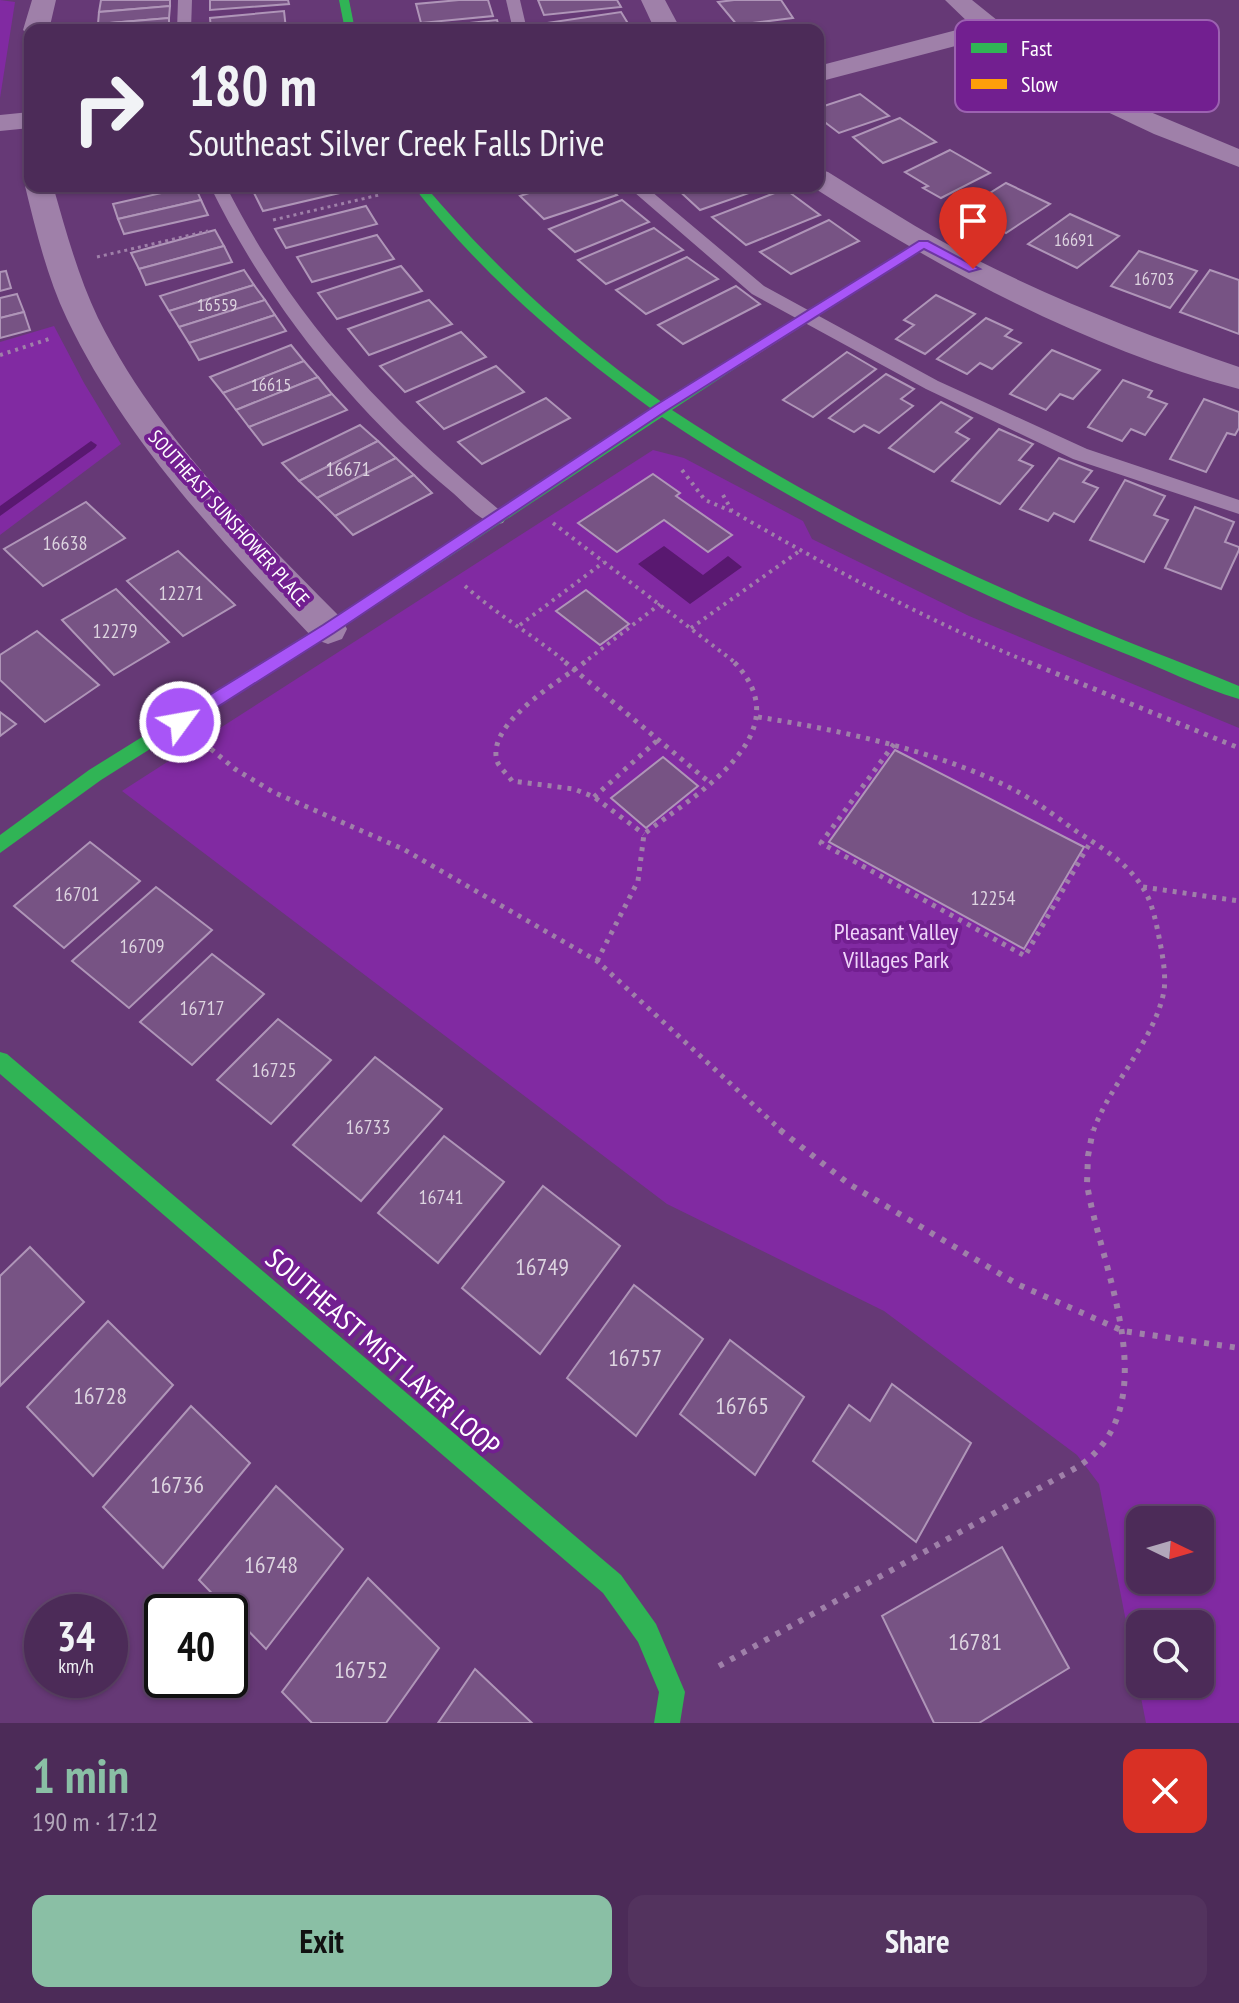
<!DOCTYPE html>
<meta charset="utf-8">
<style>
:root{--surface:#4c2b58;--page:#53335e;--text:#f1f3f6;--muted:#b2a7ba;--line:#63476e;--accent:#8abfa5}
body{margin:0;font-family:"PT Sans Narrow",sans-serif;background:var(--page);color:var(--text);height:100vh;display:flex;flex-direction:column;font-size:30px;white-space:nowrap}
*{box-sizing:border-box;margin:0}
p{font-size:26px;color:var(--muted)}
.icon{flex:none;width:44px;height:44px;fill:none;stroke:currentColor;stroke-width:2;stroke-linecap:round;stroke-linejoin:round}
.map{position:relative;height:1723px;overflow:hidden}
.sheet{display:flex;flex-direction:column;background:var(--surface);flex:1}
.sheet>*{flex:none}
.guide{position:absolute;left:24px;top:24px;width:800px;height:168px;border-radius:16px;box-shadow:0 2px 6px #0004,0 0 0 2px var(--line);background:#4c2b58;color:var(--text);overflow:hidden}
.needle{width:52px;rotate:95deg}
.buttons{position:absolute;left:1126px;top:1506px;display:grid;gap:16px}
.buttons a{display:grid;place-items:center;width:88px;height:88px;border-radius:16px;background:var(--surface);box-shadow:0 2px 6px #0004,0 0 0 2px var(--line);font-size:40px}
.speed{position:absolute;left:24px;top:1594px;display:flex;gap:16px;font-size:40px;font-weight:700;text-align:center}
.speed>*{display:grid;place-content:center;width:104px;height:104px;border-radius:50%;background:var(--surface);box-shadow:0 2px 6px #0004,0 0 0 2px var(--line);line-height:1}
.speed small{font-size:20px;font-weight:400}
.speed .limit{border:4px solid #111;border-radius:12px;background:#fff;color:#111}
.pin{position:absolute;display:grid;place-items:center;width:68px;height:68px;color:#fff;margin:-82px -34px;border-radius:50% 50% 50% 0;rotate:-45deg;box-shadow:0 0 8px #0007}
.pin .icon{rotate:45deg}
.me{position:absolute;width:88px;margin:-44px;rotate:58deg;stroke-linejoin:round;filter:drop-shadow(0 0 6px #0008)}
.turn{display:flex;align-items:center;gap:28px;height:168px;padding:0 32px;font-size:36px}
.turn .icon{width:104px;height:104px;stroke-width:2.5}
.turn b{display:block;font-size:56px;line-height:68px}
.round{display:grid;place-items:center;flex:none;width:84px;height:84px;border-radius:16px;background:var(--page)}
.head{display:flex;align-items:center;justify-content:space-between;height:136px;padding:0 32px}
h1{font-size:48px;font-weight:700;line-height:60px;color:var(--accent)}
.button{display:flex;gap:16px;margin-top:auto;padding:16px 32px}
.button a{flex:1;height:92px;border-radius:16px;background:var(--accent);color:#111;font-size:32px;font-weight:700;line-height:92px;text-align:center}
.button a+a{background:var(--page);color:var(--text)}
.map>svg:first-child{display:block}
</style>
<div class="map">
<svg width="1239" height="1723" viewBox="0 0 1239 1723">
<rect width="100%" height="100%" fill="#663976"/>
<g fill="#812aa2" fill-rule="evenodd">
<path d="M0,0L15,2L0,98Z"/>
<path d="M54,326L84,383L121,444L0,535V342Z"/>
<path d="M653,450L684,458L803,521L812,539L969,616L1239,728V1723H1146L1099,1484L1077,1455L884,1311L667,1204L122,791ZM1140,1520H1200V1580H1140ZM1140,1624H1200V1684H1140Z"/>
</g>
<path fill="#591870" d="M664,546L703,575L728,556L742,567L690,604L638,564Z"/>
<g fill="none" stroke-linecap="round" stroke-linejoin="round">
<path fill="#591870" fill-rule="evenodd" d="M91,441L97,445L95,448L0,516V506Z"/>
</g>
<g fill="#775384" stroke="#af95b8" stroke-width="2">
<path d="M101,0H170V6L99,12Z"/>
<path d="M210,0H288L289,4L210,10Z"/>
<path d="M459,0H488L493,16L421,23L416,4Z"/>
<path d="M538,0H617L621,7L544,15Z"/>
<path d="M734,0H781L793,18L737,25L718,2Z"/>
<path d="M170,6L169,18L98,24L99,12Z"/>
<path d="M284,11L286,29L211,30L210,18Z"/>
<path d="M621,12L632,30H551L547,23Z"/>
<path d="M169,18V29L97,30L98,24Z"/>
<path d="M497,20L500,30L422,28Z"/>
<path d="M860,94L889,116L839,133L818,117V108Z"/>
<path d="M900,118L936,142L883,163L853,137Z"/>
<path d="M950,150L990,173L941,198L923,188L928,186L905,172Z"/>
<path d="M1006,183L1050,204L1006,233L966,208Z"/>
<path d="M192,186H195L201,200L118,219L113,204Z"/>
<path d="M285,186H345L348,191L263,211L254,193Z"/>
<path d="M550,186H607L617,195L544,219L520,196Z"/>
<path d="M674,186H769L700,210Z"/>
<path d="M785,189L820,215L746,245L712,217Z"/>
<path d="M201,200L208,215L124,234L118,219Z"/>
<path d="M622,200L649,222L575,252L549,229Z"/>
<path d="M366,206L377,224L286,248L275,229Z"/>
<path d="M1070,214L1119,236L1077,268L1028,244Z"/>
<path d="M829,220L859,241L791,274L760,252Z"/>
<path d="M654,228L683,250L606,284L578,260Z"/>
<path d="M215,230L224,246L139,269L131,253Z"/>
<path d="M377,235L394,259L312,282L297,257Z"/>
<path d="M224,246L232,262L146,285L139,269Z"/>
<path d="M1139,251L1197,271L1170,308L1111,286Z"/>
<path d="M687,257L718,279L646,314L616,290Z"/>
<path d="M401,266L422,291L337,319L318,293Z"/>
<path d="M244,270L254,285L169,311L160,296Z"/>
<path d="M1210,270L1239,280V334L1180,312Z"/>
<path d="M6,271L11,288L0,291V272Z"/>
<path d="M254,285L265,300L179,327L169,311Z"/>
<path d="M736,286L760,304L683,344L658,325Z"/>
<path d="M17,294L24,312L0,318V298Z"/>
<path d="M936,295L975,314L925,354L896,339L914,325L904,320Z"/>
<path d="M265,300L275,315L189,343L179,327Z"/>
<path d="M429,300L452,324L369,355L348,329Z"/>
<path d="M24,312L30,330L0,338V318Z"/>
<path d="M275,315L286,331L199,360L189,343Z"/>
<path d="M986,318L1012,330L1005,336L1021,343L992,369L980,363L967,374L937,359Z"/>
<path d="M461,332L486,357L405,392L380,366Z"/>
<path d="M291,345L304,361L223,393L210,377Z"/>
<path d="M1052,350L1100,370L1073,399L1060,394L1046,410L1010,394Z"/>
<path d="M847,352L876,369L813,417L783,400Z"/>
<path d="M304,361L318,377L236,410L223,393Z"/>
<path d="M496,366L524,392L444,429L417,402Z"/>
<path d="M886,374L914,389L901,399L913,406L879,433L864,425L854,432L829,418Z"/>
<path d="M318,377L332,394L249,427L236,410Z"/>
<path d="M1123,380L1152,391L1148,397L1167,404L1145,435L1131,429L1122,441L1088,427Z"/>
<path d="M332,394L347,410L263,445L249,427Z"/>
<path d="M546,398L570,418L482,464L458,442Z"/>
<path d="M1204,399L1239,412V428L1235,435L1227,433L1206,472L1170,459Z"/>
<path d="M941,402L972,418L956,432L969,439L934,472L889,448Z"/>
<path d="M360,425L378,441L299,481L282,463Z"/>
<path d="M999,429L1033,444L1019,460L1033,466L1000,504L952,481Z"/>
<path d="M378,441L396,458L317,498L299,481Z"/>
<path d="M396,458L414,475L335,516L317,498Z"/>
<path d="M1059,458L1092,471L1083,482L1098,488L1074,522L1054,513L1048,521L1020,509Z"/>
<path d="M653,474L680,493L676,496L732,535L708,552L664,520L617,552L578,523Z"/>
<path d="M414,475L432,493L353,535L335,516Z"/>
<path d="M1125,480L1165,496L1154,515L1168,520L1144,562L1090,540Z"/>
<path d="M86,502L125,538L43,586L4,549Z"/>
<path d="M1195,507L1234,522L1225,542L1239,547V550L1221,589L1165,568Z"/>
<path d="M178,551L235,605L183,636L127,581Z"/>
<path d="M116,589L169,642L114,675L62,620Z"/>
<path d="M586,590L629,624L600,645L556,611Z"/>
<path d="M37,631L99,685L45,722L0,680V655Z"/>
<path d="M0,712L16,724L0,736Z"/>
<path d="M895,750L1084,847L1024,949L829,842Z"/>
<path d="M663,757L698,786L646,828L611,798Z"/>
<path d="M90,842L140,881L64,948L14,906Z"/>
<path d="M156,887L212,930L129,1008L72,961Z"/>
<path d="M212,954L264,994L192,1065L140,1022Z"/>
<path d="M278,1019L331,1060L271,1124L217,1080Z"/>
<path d="M375,1057L442,1109L361,1201L293,1145Z"/>
<path d="M444,1136L504,1182L438,1263L378,1213Z"/>
<path d="M543,1186L620,1246L540,1354L462,1288Z"/>
<path d="M30,1247L84,1302L0,1386V1276Z"/>
<path d="M634,1285L703,1339L636,1436L567,1378Z"/>
<path d="M108,1321L173,1385L93,1476L27,1407Z"/>
<path d="M730,1340L804,1397L755,1475L680,1414Z"/>
<path d="M892,1384L971,1443L916,1542L813,1461L849,1405L870,1421Z"/>
<path d="M191,1406L250,1463L163,1568L103,1507Z"/>
<path d="M276,1486L343,1549L266,1649L199,1580Z"/>
<path d="M1002,1547L1069,1668L979,1723H934L882,1616Z"/>
<path d="M368,1578L439,1648L386,1723H312L282,1692Z"/>
<path d="M475,1669L532,1723H438Z"/>
</g>
<g fill="none" stroke-linecap="round" stroke-linejoin="round">
<g stroke="#9f80a9" stroke-width="3" stroke-dasharray="3 4" stroke-linecap="butt">
<path d="M273,220L379,195L374,186"/>
<path d="M97,257L208,231"/>
</g>
<g stroke="#9f80a9" stroke-width="4" stroke-dasharray="3 5" stroke-linecap="butt">
<path d="M0,355L52,338"/>
<path d="M682,470L705,500L731,511"/>
<path d="M723,495L732,511C830,568 928,621 1033,664"/>
<path d="M553,523L737,664"/>
<path d="M465,586C497,615 535,636 568,664"/>
<path d="M520,625L604,562"/>
<path d="M691,628L801,550"/>
<path d="M582,664L660,604"/>
</g>
<g stroke="#9f80a9" stroke-width="5" stroke-dasharray="4 6" stroke-linecap="butt">
<path d="M565,662L709,782"/>
<path d="M585,662C560,681 486,723 497,761C499,767 508,775 512,781L574,789L594,797L644,834"/>
<path d="M1028,662L1239,748"/>
<path d="M758,717C840,730 947,753 1020,793C1040,804 1058,818 1076,831C1099,846 1125,861 1141,885C1153,902 1156,923 1160,942C1163,958 1166,975 1164,991C1154,1042 1110,1083 1093,1132"/>
<path d="M894,744L821,843L1025,956L1091,841"/>
<path d="M211,749L235,769L273,792L403,849L597,961L783,1132"/>
<path d="M594,797L659,739"/>
<path d="M1143,887L1239,901"/>
<path d="M597,961L638,881L644,834C694,795 804,734 734,662"/>
</g>
<g stroke="#9f80a9" stroke-width="6" stroke-dasharray="5 8" stroke-linecap="butt">
<path d="M780,1130L849,1184L1017,1284L1123,1331L1239,1348"/>
<path d="M719,1666L1052,1481C1066,1473 1082,1466 1093,1455C1162,1388 1099,1262 1087,1184L1088,1156L1093,1130"/>
</g>
<g fill="#9f80a9" fill-rule="evenodd">
<path d="M178,0H192L191,30H177Z"/>
<path d="M506,0H520L527,30H513Z"/>
<path d="M210,186H226C295,323 387,417 503,513L506,518L503,523C485,528 466,504 453,493C352,409 268,304 210,186Z"/>
<path d="M627,186H645L764,286L938,381L1087,449L1239,500V514L1073,459L926,389L752,294Z"/>
</g>
<g fill="#9f80a9" fill-rule="evenodd">
<path d="M32,0H56L49,30H30V36L23,30Z"/>
<path d="M641,0H665L681,30H655Z"/>
<path d="M945,0H972L1029,46L1064,68L1136,106L1239,149V167L1154,134L1080,99L986,38L818,82V66L972,26Z"/>
<path d="M30,112V128L0,131V115Z"/>
<path d="M818,169L828,172C876,202 924,233 975,259C1060,302 1149,336 1239,367V389C1086,348 943,271 811,186H818Z"/>
<path d="M29,180L30,186H53C66,231 78,276 98,318C156,435 251,527 342,619L347,629L342,639L328,644L314,639C221,541 126,442 67,319C47,277 36,231 25,186Z"/>
</g>
<g fill="#30b455" fill-rule="evenodd">
<path d="M339,0H349L355,30H345Z"/>
<path d="M413,186H425C500,273 569,336 663,403L729,360H739V366L672,410C794,491 925,556 1059,613C1118,639 1179,661 1239,686V699C1199,687 1160,667 1121,652C961,588 805,513 662,417L334,633L101,780L0,853V835L89,770L322,625L653,410C564,345 481,274 413,186Z"/>
<path d="M0,1052L7,1054L621,1575L656,1624L685,1692L680,1723H654L659,1692L638,1642L603,1593L0,1074Z"/>
</g>
<path fill="#ff9f0a" fill-rule="evenodd" d="M923,240L927,241V247L739,366L734,367L727,363Z"/>
</g>
<path fill="#a855f7" stroke="#6d37a1" stroke-width="2" d="M919,241H928L980,269L969,272L924,249L666,411L334,633L186,727H174L172,722L174,717L323,625L656,405Z"/>
<g text-anchor="middle" stroke-width="8" stroke-linejoin="round" paint-order="stroke">
<g font-size="18" fill="#ddd4e0">
<text x="1074" y="246">16691</text>
<text x="1154" y="285">16703</text>
<text x="217" y="311">16559</text>
<text x="271" y="391">16615</text>
</g>
<g font-size="20" fill="#ddd4e0">
<text x="348" y="476">16671</text>
<text x="65" y="550">16638</text>
<text x="181" y="600">12271</text>
<text x="115" y="638">12279</text>
<text x="77" y="901">16701</text>
<text x="993" y="905">12254</text>
<text x="142" y="953">16709</text>
<text x="202" y="1015">16717</text>
<text x="274" y="1077">16725</text>
<text x="368" y="1134">16733</text>
<text x="441" y="1204">16741</text>
</g>
<g font-size="20" fill="#fff" stroke="#721f90">
<text transform="translate(229 518) rotate(48)" y="7">SOUTHEAST SUNSHOWER PLACE</text>
</g>
<g font-size="24" fill="#efd4fa" stroke="#721f90">
<text x="896" y="940">Pleasant Valley<tspan x="896" dy="28">Villages Park</tspan></text>
</g>
<g font-size="24" fill="#ddd4e0">
<text x="542" y="1275">16749</text>
<text x="635" y="1366">16757</text>
<text x="100" y="1404">16728</text>
<text x="742" y="1414">16765</text>
<text x="177" y="1493">16736</text>
<text x="271" y="1573">16748</text>
<text x="975" y="1650">16781</text>
<text x="361" y="1678">16752</text>
</g>
<g font-size="28" fill="#fff" stroke="#721f90">
<text transform="translate(383 1352) rotate(41)" y="10">SOUTHEAST MIST LAYER LOOP</text>
</g>
</g>
<rect x="955" y="20" width="264" height="92" rx="12" fill="#721f90" stroke="#9c62b1" stroke-width="2"/>
<rect x="971" y="43" width="36" height="10" fill="#30b455"/>
<rect x="971" y="79" width="36" height="10" fill="#ff9f0a"/>
<g font-size="22" fill="#fff">
<text x="1021" y="56">Fast</text>
<text x="1021" y="92">Slow</text>
</g>
</svg>
<div class="buttons">
<a><svg class="needle" viewBox="-14 -14 28 28"><path d="M0-13l5 13h-10z" fill="#e53935"/><path d="M0 13l5-13h-10z" fill="#b2a7ba"/></svg></a>
<a><svg class="icon" aria-label="search" viewBox="0 0 24 24"><circle cx="10" cy="10" r="6"/><path d="M15 15l6 6"/></svg></a>
</div>
<div class="speed"><div>34<small>km/h</small></div><div class="limit">40</div></div>
<div class="pin" style="left:973px;top:269px;background:#d93025"><svg class="icon" aria-label="arrive" viewBox="0 0 24 24"><path d="M6 21V4h12l-3 4 3 4H6"/></svg></div>
<svg class="me" style="left:180px;top:722px" viewBox="-20 -20 40 40"><circle r="17" fill="#a855f7" stroke="#fff" stroke-width="3"/><path d="M0-11L8 9 0 5-8 9z" fill="#fff"/></svg>
<div class="guide">
<div class="turn"><svg class="icon" aria-label="right" viewBox="0 0 24 24"><path d="M7 20v-9h11M14 6l5 5-5 5"/></svg><div><b>180 m</b>Southeast Silver Creek Falls Drive</div></div>
</div>
</div>
<section class="sheet">
<div class="head"><div><h1>1 min</h1><p>190 m · 17:12</p></div><a class="round" style="background:#d93025;color:#fff"><svg class="icon" aria-label="close" viewBox="0 0 24 24"><path d="M6 6l12 12M18 6L6 18"/></svg></a></div>
<div class="button"><a>Exit</a><a>Share</a></div>
</section>
